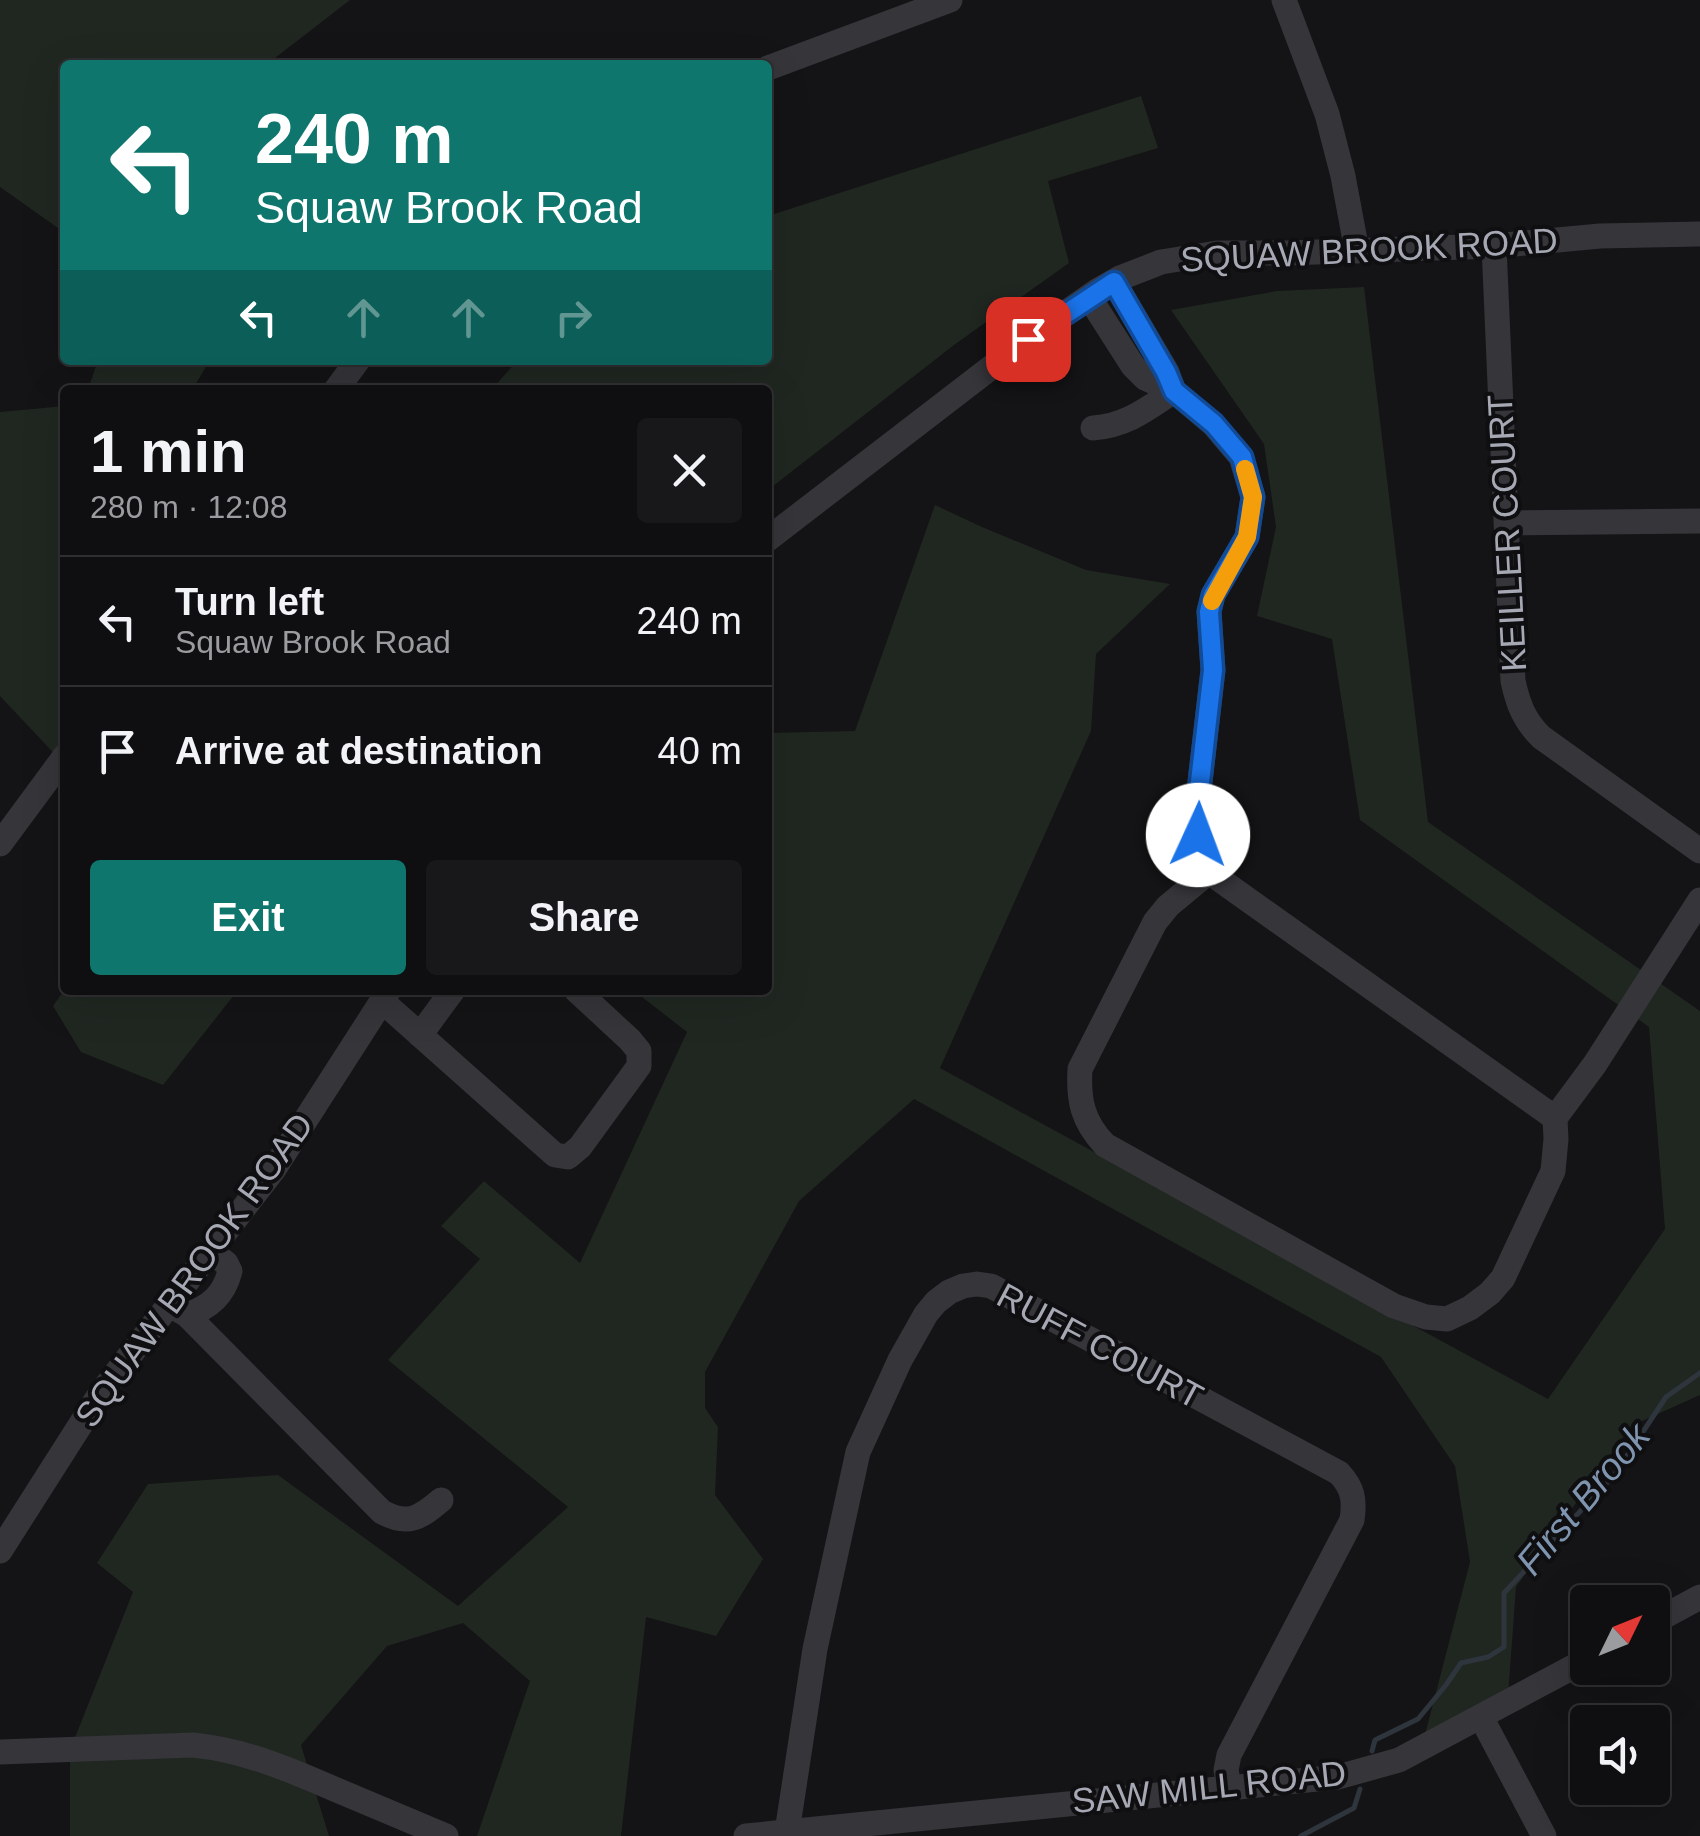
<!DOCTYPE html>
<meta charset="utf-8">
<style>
:root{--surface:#0f0e10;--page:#181719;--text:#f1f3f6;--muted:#9b9c9f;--line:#2f2e30;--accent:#0f766e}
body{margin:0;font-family:Arial,sans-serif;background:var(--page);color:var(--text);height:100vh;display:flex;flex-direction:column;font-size:38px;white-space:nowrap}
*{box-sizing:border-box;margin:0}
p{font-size:32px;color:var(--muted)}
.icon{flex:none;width:55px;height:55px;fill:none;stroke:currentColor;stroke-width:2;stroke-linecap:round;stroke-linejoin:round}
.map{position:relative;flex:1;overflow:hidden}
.panel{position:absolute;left:60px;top:385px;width:712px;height:610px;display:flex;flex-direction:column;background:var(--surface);border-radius:10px;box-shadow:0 10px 40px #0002,0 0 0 2px var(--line)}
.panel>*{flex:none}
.banner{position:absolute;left:60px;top:60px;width:712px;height:305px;border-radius:10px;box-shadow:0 10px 40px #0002,0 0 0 2px var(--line);background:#0f766e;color:#fff;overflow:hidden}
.needle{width:65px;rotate:47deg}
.buttons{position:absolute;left:1570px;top:1585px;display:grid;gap:20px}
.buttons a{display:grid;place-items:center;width:100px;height:100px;border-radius:10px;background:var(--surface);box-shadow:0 10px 40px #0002,0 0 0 2px var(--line);font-size:50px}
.pin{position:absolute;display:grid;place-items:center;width:85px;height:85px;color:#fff;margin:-42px;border-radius:20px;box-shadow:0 5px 15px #0006}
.me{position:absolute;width:110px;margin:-55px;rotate:2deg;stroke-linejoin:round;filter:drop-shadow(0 0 8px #0008)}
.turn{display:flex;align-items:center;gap:35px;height:210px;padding:0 30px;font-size:45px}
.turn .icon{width:130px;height:130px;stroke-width:2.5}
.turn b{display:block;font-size:70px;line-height:85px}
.lanes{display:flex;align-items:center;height:95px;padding:0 30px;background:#0003;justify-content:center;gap:50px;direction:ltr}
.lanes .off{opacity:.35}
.round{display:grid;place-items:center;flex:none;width:105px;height:105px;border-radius:10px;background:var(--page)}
.overview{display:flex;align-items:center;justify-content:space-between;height:170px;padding:0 30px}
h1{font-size:60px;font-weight:800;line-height:75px}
.cta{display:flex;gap:20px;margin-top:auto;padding:20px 30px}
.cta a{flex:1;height:115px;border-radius:10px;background:var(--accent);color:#fff;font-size:40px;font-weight:800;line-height:115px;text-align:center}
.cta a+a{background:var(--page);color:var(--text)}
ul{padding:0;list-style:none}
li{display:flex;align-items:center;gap:30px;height:130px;padding:0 30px;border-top:2px solid var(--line)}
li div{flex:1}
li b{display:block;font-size:38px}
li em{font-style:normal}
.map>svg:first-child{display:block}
</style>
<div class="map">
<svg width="1700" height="1836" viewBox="0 0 1700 1836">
<rect width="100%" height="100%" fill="#141315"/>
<g fill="#202721">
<path d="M0,0H350L266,65H65V233L0,187Z"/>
<path d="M1141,96L1158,148L1048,181L1069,263L954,345L768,490V390H491L518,360H768V216Z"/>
<path d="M1364,287L1428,822L1700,1011V1395L1631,1426L1516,1587L1508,1696L1422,1746L1470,1562L1455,1466L1381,1357L914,1099L799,1201L705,1372V1408L718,1427L715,1495L763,1559L716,1636L646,1617L621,1836H477L530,1681L463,1623L387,1646L301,1745L329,1836H70V1750L133,1592L97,1563L148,1484L278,1475L458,1606L568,1507L388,1360L480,1259L441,1226L484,1181L580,1263L687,1032L633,990H768V733L855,731L935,505L982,527L1086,570L1170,584L1096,654L1091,731L940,1068L1548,1399L1665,1229L1649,1027L1360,820L1332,639L1257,616L1276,527L1264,444L1171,310L1277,291Z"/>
<path d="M98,360H210L192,390H88Z"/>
<path d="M65,406V603L58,614L65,620V765L0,696V412Z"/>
<path d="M65,989V990H238L163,1085L81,1052L53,1006Z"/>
</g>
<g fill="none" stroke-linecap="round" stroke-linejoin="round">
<g stroke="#2e353d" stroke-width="5">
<path d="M1372,1751L1375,1740L1418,1719L1446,1685L1461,1663L1488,1657L1504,1647V1593L1615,1474L1666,1397L1700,1373"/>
<path d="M1301,1836L1354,1808L1360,1789"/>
</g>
<g stroke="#35353a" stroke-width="25">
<path d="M1284,0L1327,114L1343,176L1357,251"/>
<path d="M768,68L950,0"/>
<path d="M1494,246L1513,681C1518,704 1524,720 1541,737L1700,851"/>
<path d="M1114,282L1167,372L1174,391"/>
<path d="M1089,297L1133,366L1145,378L1174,391L1213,424L1241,457L1253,497L1247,537L1213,595L1209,611L1213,670L1198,799V835L1209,872"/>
<path d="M336,390L358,360"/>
<path d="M1093,428C1126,426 1147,409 1174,391"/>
<path d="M1507,523L1700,521"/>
<path d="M768,539L1028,339L1097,291L1120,278L1161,262L1217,253H1287L1494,246L1600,236L1700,234"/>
<path d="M0,844L65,756"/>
<path d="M1209,872L1168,906L1155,922L1080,1069C1078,1101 1083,1122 1105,1145L1394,1306L1426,1317L1447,1319L1470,1308L1490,1293L1503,1278L1553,1171L1556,1139L1555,1118L1595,1064L1700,900"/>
<path d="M1209,872L1555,1118"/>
<path d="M382,1001L555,1155L568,1157L580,1147L639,1066V1051L630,1040L576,990"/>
<path d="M420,1035L453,990"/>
<path d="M177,1309L187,1315C210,1307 224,1295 230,1271L226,1263L211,1252"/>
<path d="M187,1315L382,1512C408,1526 420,1518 441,1500"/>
<path d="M0,1551L100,1394L274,1169L389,990"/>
<path d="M1652,1623L1700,1597"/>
<path d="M1481,1717L1544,1836"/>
<path d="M0,1752L193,1745C243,1750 286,1768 332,1788C370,1804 408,1820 446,1836"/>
<path d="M787,1832L815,1649L858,1452L900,1360L926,1314L936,1302L949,1292L963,1286L977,1284L991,1286L1339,1473C1353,1488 1355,1500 1352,1520L1229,1755L1226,1770L1229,1786"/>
<path d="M746,1836L1338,1777L1399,1760L1588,1659"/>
</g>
</g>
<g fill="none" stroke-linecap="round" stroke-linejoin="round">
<defs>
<path id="route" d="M1028,339L1114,282L1166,372L1174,391L1214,424L1242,457L1253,497L1247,537L1213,595L1209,612L1213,670L1198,799V835"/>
</defs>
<use href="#route" stroke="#114b97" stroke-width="25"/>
<use href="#route" stroke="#1a73e8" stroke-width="18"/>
<path stroke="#f59e0b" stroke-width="18" d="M1212,601L1247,537L1253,497L1245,469"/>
</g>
<g text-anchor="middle" stroke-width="8" stroke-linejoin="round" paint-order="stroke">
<g font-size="35" fill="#a6a9b4" stroke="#0f0e10">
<text transform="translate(1369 250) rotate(-3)" y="12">SQUAW BROOK ROAD</text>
<text transform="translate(1507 533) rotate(-93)" y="12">KEILLER COURT</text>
<text transform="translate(194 1270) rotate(-54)" y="12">SQUAW BROOK ROAD</text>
<text transform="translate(1100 1346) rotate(28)" y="12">RUFF COURT</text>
<text transform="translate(1209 1787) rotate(-6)" y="12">SAW MILL ROAD</text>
</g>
<g font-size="38" font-style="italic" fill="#7f94ae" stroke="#0f0e10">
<text transform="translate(1583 1499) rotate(-50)" y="13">First Brook</text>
</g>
</g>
</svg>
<div class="buttons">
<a><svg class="needle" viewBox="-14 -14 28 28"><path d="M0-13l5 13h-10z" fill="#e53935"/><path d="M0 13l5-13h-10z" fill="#9b9c9f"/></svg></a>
<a><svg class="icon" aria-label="sound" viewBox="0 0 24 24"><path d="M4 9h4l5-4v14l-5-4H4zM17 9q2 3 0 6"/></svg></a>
</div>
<div class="pin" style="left:1028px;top:339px;background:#d93025"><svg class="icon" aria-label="arrive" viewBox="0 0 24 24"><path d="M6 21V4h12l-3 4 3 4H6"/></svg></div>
<svg class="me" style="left:1198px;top:835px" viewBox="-20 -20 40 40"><circle r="19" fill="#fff"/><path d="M0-13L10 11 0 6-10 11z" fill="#1a73e8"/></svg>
<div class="banner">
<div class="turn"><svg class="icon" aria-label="left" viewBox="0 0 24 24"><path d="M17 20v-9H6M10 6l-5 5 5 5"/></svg><div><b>240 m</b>Squaw Brook Road</div></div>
<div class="lanes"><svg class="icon" aria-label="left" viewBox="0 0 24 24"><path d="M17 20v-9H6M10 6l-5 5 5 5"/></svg><svg class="icon off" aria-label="ahead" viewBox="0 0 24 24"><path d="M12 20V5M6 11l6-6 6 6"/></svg><svg class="icon off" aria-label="ahead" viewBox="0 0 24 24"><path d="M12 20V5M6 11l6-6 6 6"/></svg><svg class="icon off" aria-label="right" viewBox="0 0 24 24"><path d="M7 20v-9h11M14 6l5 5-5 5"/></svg></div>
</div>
<section class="panel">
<div class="overview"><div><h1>1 min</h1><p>280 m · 12:08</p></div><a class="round"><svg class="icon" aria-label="close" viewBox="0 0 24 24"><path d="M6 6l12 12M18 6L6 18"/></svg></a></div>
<ul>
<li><svg class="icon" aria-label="left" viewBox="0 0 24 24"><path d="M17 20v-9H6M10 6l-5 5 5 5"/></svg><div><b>Turn left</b><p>Squaw Brook Road</p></div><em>240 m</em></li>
<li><svg class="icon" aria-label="arrive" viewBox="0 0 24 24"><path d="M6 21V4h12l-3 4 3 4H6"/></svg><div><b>Arrive at destination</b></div><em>40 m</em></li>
</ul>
<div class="cta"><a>Exit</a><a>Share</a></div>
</section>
</div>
